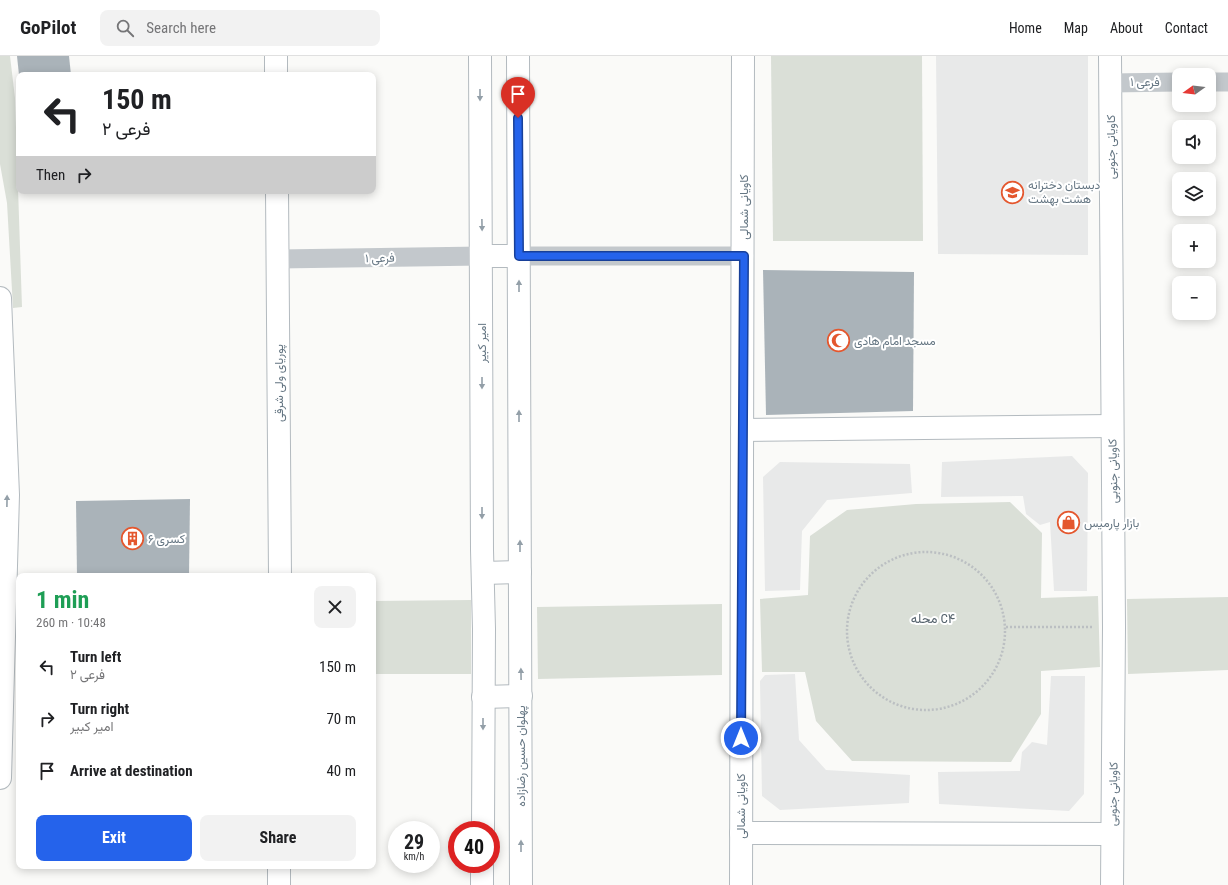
<!DOCTYPE html>
<meta charset="utf-8">
<style>
:root{--surface:#fff;--page:#f2f2f2;--text:#202124;--muted:#757577;--line:#e0e0e0;--accent:#2563eb}
body{margin:0;font-family:"Roboto Condensed",Vazirmatn,sans-serif;background:var(--page);color:var(--text);height:100vh;display:flex;flex-direction:column;font-size:15px;white-space:nowrap}
*{box-sizing:border-box;margin:0}
p{font-size:13px;color:var(--muted)}
.icon{flex:none;width:22px;height:22px;fill:none;stroke:currentColor;stroke-width:2;stroke-linecap:round;stroke-linejoin:round}
.map{position:relative;flex:1;overflow:hidden}
.panel{position:absolute;left:16px;top:517px;width:360px;height:296px;display:flex;flex-direction:column;background:var(--surface);border-radius:8px;box-shadow:0 2px 10px #0003}
.panel>*{flex:none}
.top-card{position:absolute;left:16px;top:16px;width:360px;height:122px;border-radius:8px;box-shadow:0 2px 10px #0003;background:#fff;color:var(--text);overflow:hidden}
.needle{width:26px;rotate:255deg}
.fabs{position:absolute;left:1172px;top:12px;display:grid;gap:8px}
.fabs a{display:grid;place-items:center;width:44px;height:44px;border-radius:8px;background:var(--surface);box-shadow:0 2px 10px #0003;font-size:20px}
.speed{position:absolute;left:388px;top:765px;display:flex;gap:8px;font-size:20px;font-weight:700;text-align:center}
.speed>*{display:grid;place-content:center;width:52px;height:52px;border-radius:50%;background:var(--surface);box-shadow:0 2px 10px #0003;line-height:1}
.speed small{font-size:10px;font-weight:400}
.speed .limit{border:6px solid #d22;background:#fff;color:#111}
.pin{position:absolute;display:grid;place-items:center;width:34px;height:34px;color:#fff;margin:-41px -17px;border-radius:50% 50% 50% 0;rotate:-45deg;box-shadow:0 0 4px #0007}
.pin .icon{rotate:45deg}
.me{position:absolute;width:44px;margin:-22px;rotate:0deg;stroke-linejoin:round;filter:drop-shadow(0 0 3px #0008)}
.turn{display:flex;align-items:center;gap:14px;height:84px;padding:0 20px;font-size:18px}
.turn .icon{width:52px;height:52px;stroke-width:2.5}
.turn b{display:block;font-size:28px;line-height:34px}
.then{display:flex;align-items:center;height:38px;padding:0 20px;background:#0003;gap:8px;font-size:15px}
.round{display:grid;place-items:center;flex:none;width:42px;height:42px;border-radius:8px;background:var(--page)}
.head{display:flex;align-items:center;justify-content:space-between;height:68px;padding:0 20px}
h1{font-size:24px;font-weight:700;line-height:30px;color:#1e9e55}
.action{display:flex;gap:8px;margin-top:auto;padding:8px 20px}
.action a{flex:1;height:46px;border-radius:8px;background:var(--accent);color:#fff;font-size:16px;font-weight:700;line-height:46px;text-align:center}
.action a+a{background:var(--page);color:var(--text)}
ul{padding:0;list-style:none}
li{display:flex;align-items:center;gap:12px;height:52px;padding:0 20px}
li div{flex:1}
li b{display:block;font-size:15px}
li em{font-style:normal}
header{display:flex;align-items:center;gap:24px;box-sizing:border-box;height:56px;padding:0 20px;background:var(--surface);border-bottom:1px solid var(--line)}
header strong{font-size:19px}
nav{display:flex;gap:22px;margin-inline-start:auto;font-size:14px}
.search{width:280px;height:36px;background:var(--page);display:flex;align-items:center;gap:10px;box-sizing:border-box;padding:0 14px;border-radius:8px;color:var(--muted);font-size:15px}
.map>svg:first-child{display:block}
</style>
<header>
<strong>GoPilot</strong>
<div class="search"><svg class="icon" aria-label="search" viewBox="0 0 24 24"><circle cx="10" cy="10" r="6"/><path d="M15 15l6 6"/></svg>Search here</div>
<nav><a>Home</a><a>Map</a><a>About</a><a>Contact</a></nav>
</header>
<div class="map">
<svg width="1228" height="829" viewBox="0 0 1228 829">
<rect width="100%" height="100%" fill="#fafaf8"/>
<g fill="#e8e9e9">
<path d="M936,0H1088V199L938,198Z"/>
<path d="M1072,400L1088,417L1087,535H1054L1050,466L1040,469L1026,458L1023,440L941,441L942,406Z"/>
<path d="M780,406L910,408L912,437L827,444L802,475L800,534L765,535L763,421Z"/>
<path d="M795,618L799,684L826,714L910,719L909,747L780,754L762,740L760,625L765,619Z"/>
<path d="M1051,620H1085L1084,738L1069,755L939,748L938,716L1020,715L1022,696L1032,686L1047,689Z"/>
</g>
<g fill="#dadfd7">
<path d="M0,0H10L15,42L22,251L13,252L7,147L0,108Z"/>
<path d="M771,0H922L923,185H773Z"/>
<path d="M1010,446L1042,477L1041,542L1098,540L1100,611L1041,615V658L1011,706L852,705L816,665L805,616H762L760,543L808,539L810,480L847,454L916,448Z"/>
<path d="M1228,541V614L1128,618L1127,543Z"/>
<path d="M471,544V618H373V545Z"/>
<path d="M722,548V619L538,623L537,551Z"/>
</g>
<g fill="#aab3b9">
<path d="M17,0H69L71,19H19Z"/>
<path d="M763,214L914,216L913,355L766,359Z"/>
<path d="M190,443L189,520H77L76,445Z"/>
</g>
<g fill="none" stroke-linecap="round" stroke-linejoin="round">
<defs>
<g id="secondary">
<path d="M276,0V19"/>
<path d="M480,0L482,494L484,573L483,774"/>
<path d="M518,0L521,829"/>
<path d="M1110,0L1114,571L1112,829"/>
<path d="M277,135L280,520"/>
<path d="M482,200H519"/>
<path d="M0,242L8,439L0,722"/>
<path d="M742,374L1112,370"/>
<path d="M483,517L520,516"/>
<path d="M483,641L521,640"/>
<path d="M741,777L1112,778"/>
<path d="M279,829V810"/>
<path d="M482,829V808"/>
<path d="M741,829C740,553 744,276 743,0"/>
</g>
</defs>
<use href="#secondary" stroke="#b3babf" stroke-width="24"/>
<g stroke="#bbbfc2" stroke-width="2.5" stroke-dasharray="2 2" stroke-linecap="butt">
<circle cx="926" cy="575" r="79"/>
<path d="M1006,571H1092"/>
</g>
<g stroke="#c3c8cc" stroke-width="19">
<path d="M1209,26H1228"/>
<path d="M1110,27L1179,26"/>
<path d="M519,200H744"/>
<path d="M278,203L482,200"/>
</g>
<use href="#secondary" stroke="#fff" stroke-width="22"/>
</g>
<defs><path id="oneway-solid" d="M-6-.8H1V-3.2L6.5 0L1 3.2V.8H-6Z"/></defs>
<g fill="#939fa8">
<use href="#oneway-solid" transform="translate(480 39) rotate(90)"/>
<use href="#oneway-solid" transform="translate(482 169) rotate(89)"/>
<use href="#oneway-solid" transform="translate(519 230) rotate(-90)"/>
<use href="#oneway-solid" transform="translate(482 327) rotate(90)"/>
<use href="#oneway-solid" transform="translate(519 360) rotate(-90)"/>
<use href="#oneway-solid" transform="translate(7 445) rotate(-89)"/>
<use href="#oneway-solid" transform="translate(482 457) rotate(90)"/>
<use href="#oneway-solid" transform="translate(520 490) rotate(-90)"/>
<use href="#oneway-solid" transform="translate(521 618) rotate(-91)"/>
<use href="#oneway-solid" transform="translate(483 668) rotate(90)"/>
<use href="#oneway-solid" transform="translate(521 790) rotate(-90)"/>
</g>
<g fill="none" stroke-linecap="round" stroke-linejoin="round">
<defs>
<path id="route" d="M518,62L519,200H744L741,682"/>
</defs>
<use href="#route" stroke="#184099" stroke-width="10"/>
<use href="#route" stroke="#2563eb" stroke-width="7"/>
</g>
<defs>
<symbol id="school-ring" viewBox="-11 -11 22 22"><circle r="9.5" fill="#fff" stroke="#e4572e" stroke-width="1.5"/><path d="M0-5L7-2L0 1L-7-2ZM-4 1L0 2.5L4 1V4Q0 6-4 4Z" fill="#e4572e"/></symbol>
<symbol id="mosque-ring" viewBox="-11 -11 22 22"><circle r="9.5" fill="#fff" stroke="#e4572e" stroke-width="1.5"/><path d="M3.5-4.9A6 6 0 1 0 3.5 4.9A5 5 0 1 1 3.5-4.9Z" fill="#e4572e"/></symbol>
<symbol id="shop-ring" viewBox="-11 -11 22 22"><circle r="9.5" fill="#fff" stroke="#e4572e" stroke-width="1.5"/><path d="M-5-2.5h2.3a2.7 3.5 0 0 1 5.4 0H5L5.5 6h-11ZM-1.5-2.5h3a1.5 2.3 0 0 0-3 0Z" fill="#e4572e"/></symbol>
<symbol id="building-ring" viewBox="-11 -11 22 22"><circle r="9.5" fill="#fff" stroke="#e4572e" stroke-width="1.5"/><path d="M-4-6H4V6H1V3H-1V6H-4ZM-2.5-4.3h1.7v1.8h-1.7ZM.8-4.3h1.7v1.8H.8ZM-2.5-1h1.7V.8h-1.7ZM.8-1h1.7V.8H.8Z" fill="#e4572e"/></symbol>
</defs>
<g fill-rule="evenodd">
<use href="#school-ring" x="1000" y="124" width="25" height="25"/>
<use href="#mosque-ring" x="826" y="272" width="25" height="25"/>
<use href="#shop-ring" x="1056" y="454" width="25" height="25"/>
<use href="#building-ring" x="120" y="470" width="25" height="25"/>
</g>
<g text-anchor="middle" stroke-width="4" stroke-linejoin="round" paint-order="stroke">
<g font-size="12" fill="#657683" stroke="#fff">
<text x="1145" y="30">فرعی ۱</text>
<text transform="translate(1111 91) rotate(-90)" y="4">کاویانی جنوبی</text>
<text transform="translate(744 151) rotate(-90)" y="4">کاویانی شمالی</text>
<text transform="translate(380 202) rotate(-1)" y="4">فرعی ۱</text>
<text transform="translate(482 287) rotate(-90)" y="4">امیر کبیر</text>
<text transform="translate(279 327) rotate(-90)" y="4">پوریای ولی شرقی</text>
<text transform="translate(1113 415) rotate(-91)" y="4">کاویانی جنوبی</text>
<text transform="translate(521 700) rotate(-90)" y="4">پهلوان حسین رضازاده</text>
<text transform="translate(1113 738) rotate(-89)" y="4">کاویانی جنوبی</text>
<text transform="translate(741 750) rotate(-90)" y="4">کاویانی شمالی</text>
</g>
<g font-size="12" fill="#657683" stroke="#fff" text-anchor="start">
<text x="1028" y="133">دبستان دخترانه<tspan x="1028" dy="14">هشت بهشت</tspan></text>
<text x="854" y="289">مسجد امام هادی</text>
<text x="1084" y="471">بازار پارمیس</text>
<text x="148" y="487">کسری ۶</text>
</g>
<g font-size="13" fill="#57646e" stroke="#fff">
<text x="933" y="567">محله C۴</text>
</g>
</g>
</svg>
<div class="fabs">
<a><svg class="needle" viewBox="-14 -14 28 28"><path d="M0-13l5 13h-10z" fill="#e53935"/><path d="M0 13l5-13h-10z" fill="#757577"/></svg></a>
<a><svg class="icon" aria-label="sound" viewBox="0 0 24 24"><path d="M4 9h4l5-4v14l-5-4H4zM17 9q2 3 0 6"/></svg></a>
<a><svg class="icon" aria-label="layers" viewBox="0 0 24 24"><path d="M12 4l9 5-9 5-9-5zM3 14l9 5 9-5"/></svg></a>
<a>+</a>
<a>−</a>
</div>
<div class="speed"><div>29<small>km/h</small></div><div class="limit">40</div></div>
<div class="pin" style="left:518px;top:62px;background:#d93025"><svg class="icon" aria-label="arrive" viewBox="0 0 24 24"><path d="M6 21V4h12l-3 4 3 4H6"/></svg></div>
<svg class="me" style="left:741px;top:682px" viewBox="-20 -20 40 40"><circle r="17" fill="#2563eb" stroke="#fff" stroke-width="3"/><path d="M0-11L8 9 0 5-8 9z" fill="#fff"/></svg>
<div class="top-card">
<div class="turn"><svg class="icon" aria-label="left" viewBox="0 0 24 24"><path d="M17 20v-9H6M10 6l-5 5 5 5"/></svg><div><b>150 m</b>فرعی ۲</div></div>
<div class="then">Then<svg class="icon" aria-label="right" viewBox="0 0 24 24"><path d="M7 20v-9h11M14 6l5 5-5 5"/></svg></div>
</div>
<section class="panel">
<div class="head"><div><h1>1 min</h1><p>260 m · 10:48</p></div><a class="round"><svg class="icon" aria-label="close" viewBox="0 0 24 24"><path d="M6 6l12 12M18 6L6 18"/></svg></a></div>
<ul>
<li><svg class="icon" aria-label="left" viewBox="0 0 24 24"><path d="M17 20v-9H6M10 6l-5 5 5 5"/></svg><div><b>Turn left</b><p>فرعی ۲</p></div><em>150 m</em></li>
<li><svg class="icon" aria-label="right" viewBox="0 0 24 24"><path d="M7 20v-9h11M14 6l5 5-5 5"/></svg><div><b>Turn right</b><p>امیر کبیر</p></div><em>70 m</em></li>
<li><svg class="icon" aria-label="arrive" viewBox="0 0 24 24"><path d="M6 21V4h12l-3 4 3 4H6"/></svg><div><b>Arrive at destination</b></div><em>40 m</em></li>
</ul>
<div class="action"><a>Exit</a><a>Share</a></div>
</section>
</div>
